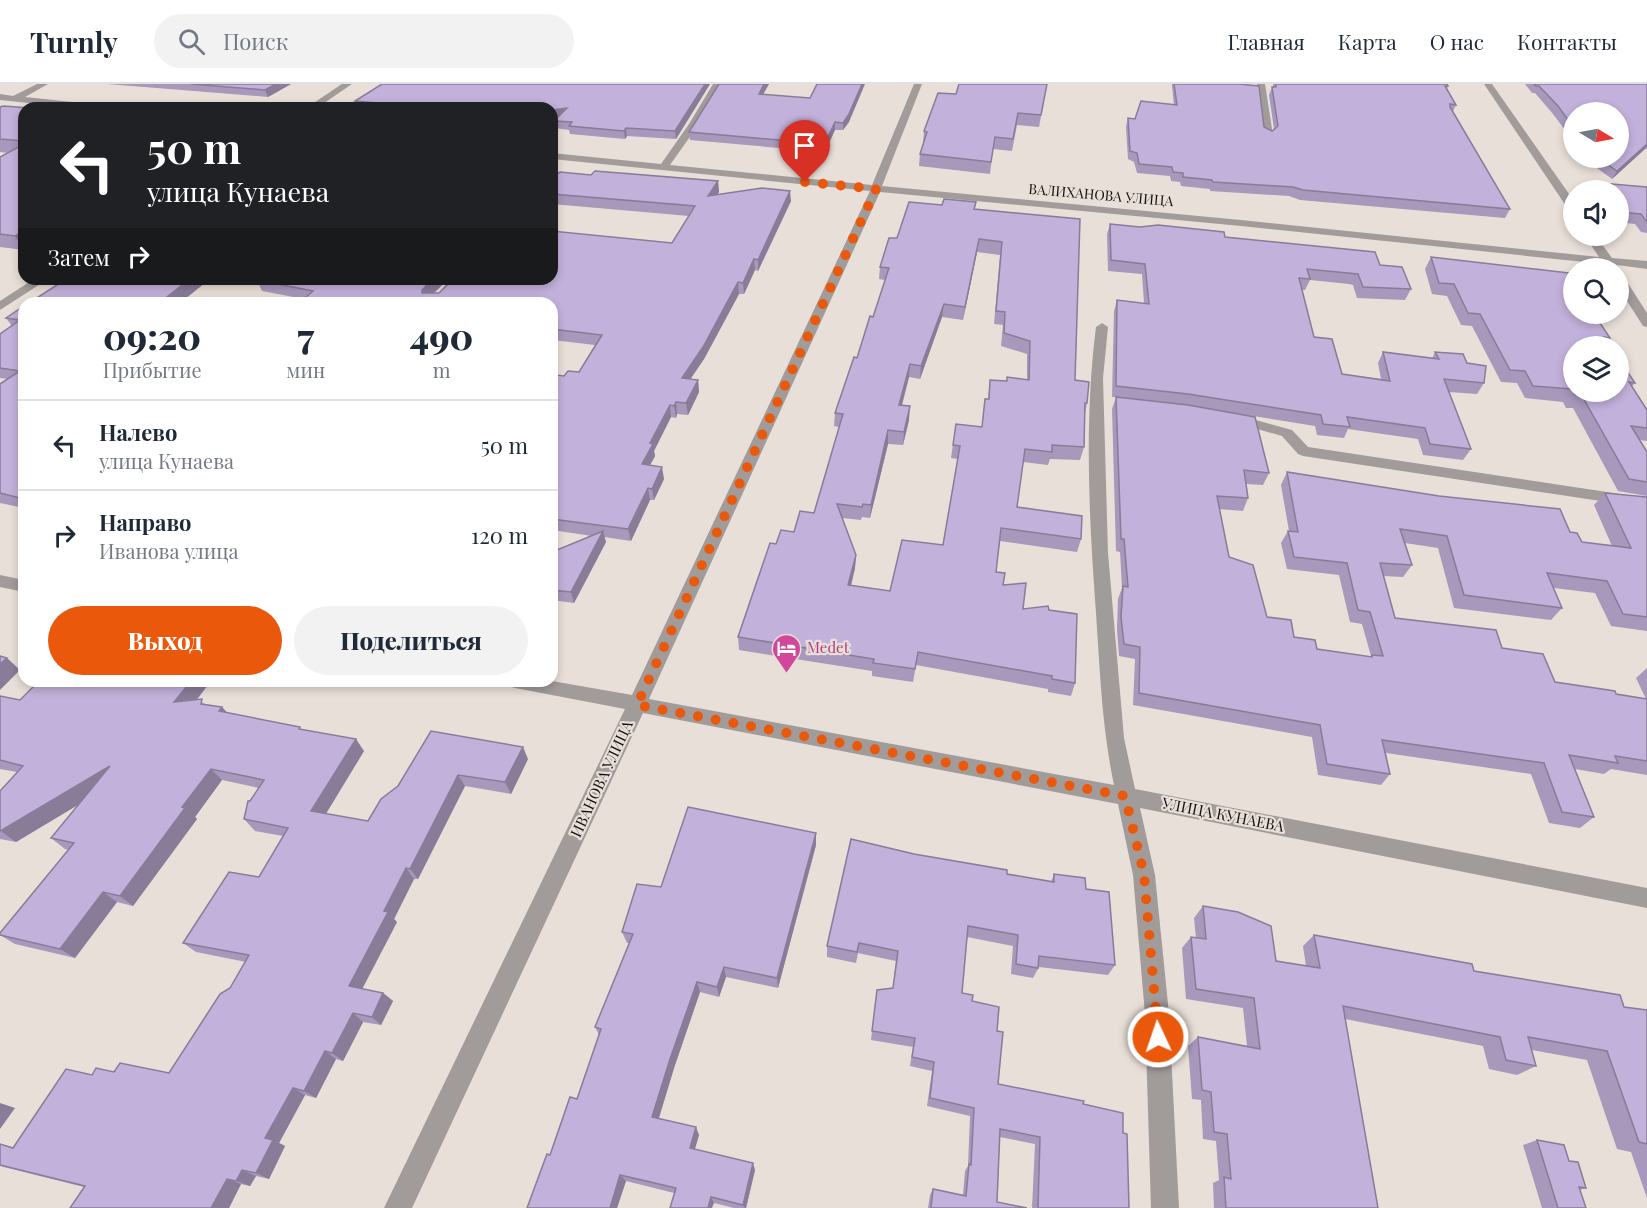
<!DOCTYPE html>
<html lang="ru">
<meta charset="utf-8">
<style>
:root{--surface:#fff;--page:#f2f2f3;--text:#1f2937;--muted:#747a83;--line:#e0e1e3;--accent:#ea580c}
body{margin:0;font-family:"Playfair Display",serif;background:var(--page);color:var(--text);height:100vh;display:flex;flex-direction:column;font-size:22px;white-space:nowrap}
*{box-sizing:border-box;margin:0}
p{font-size:20px;color:var(--muted)}
.icon{flex:none;width:33px;height:33px;fill:none;stroke:currentColor;stroke-width:2;stroke-linecap:round;stroke-linejoin:round}
.map{position:relative;flex:1;overflow:hidden}
.details{position:absolute;left:18px;top:213px;width:540px;height:390px;display:flex;flex-direction:column;background:var(--surface);border-radius:18px;box-shadow:0 3px 9px #0003}
.details>*{flex:none}
.hud{position:absolute;left:18px;top:18px;width:540px;height:183px;border-radius:18px;box-shadow:0 3px 9px #0003;background:#202124;color:#fff;overflow:hidden}
.needle{width:39px;rotate:100deg}
.tools{position:absolute;left:1563px;top:18px;display:grid;gap:12px}
.tools a{display:grid;place-items:center;width:66px;height:66px;border-radius:50%;background:var(--surface);box-shadow:0 3px 9px #0003;font-size:30px}
.pin{position:absolute;display:grid;place-items:center;width:51px;height:51px;color:#fff;margin:-62px -26px;border-radius:50% 50% 50% 0;rotate:-45deg;box-shadow:0 0 6px #0007}
.pin .icon{rotate:45deg}
.me{position:absolute;width:66px;margin:-33px;rotate:357deg;stroke-linejoin:round;filter:drop-shadow(0 0 4px #0008)}
.turn{display:flex;align-items:center;gap:21px;height:126px;padding:0 30px;font-size:27px}
.turn .icon{width:78px;height:78px;stroke-width:2.5}
.turn b{display:block;font-size:42px;line-height:51px}
.then{display:flex;align-items:center;height:57px;padding:0 30px;background:#0003;gap:12px;font-size:22px}
.eta{display:flex;justify-content:space-evenly;align-items:center;height:102px;text-align:center}
.eta b{font-size:36px;font-weight:800;line-height:42px}
.action{display:flex;gap:12px;margin-top:auto;padding:12px 30px}
.action a{flex:1;height:69px;border-radius:36px;background:var(--accent);color:#fff;font-size:24px;font-weight:800;line-height:69px;text-align:center}
.action a+a{background:var(--page);color:var(--text)}
ul{padding:0;list-style:none}
li{display:flex;align-items:center;gap:18px;height:90px;padding:0 30px;border-top:2px solid var(--line)}
li div{flex:1}
li b{display:block;font-size:22px}
li em{font-style:normal}
header{display:flex;align-items:center;gap:36px;box-sizing:border-box;height:84px;padding:0 30px;background:var(--surface);border-bottom:2px solid var(--line)}
header strong{font-size:28px}
nav{display:flex;gap:33px;margin-inline-start:auto;font-size:21px}
.search{width:420px;height:54px;background:var(--page);display:flex;align-items:center;gap:15px;box-sizing:border-box;padding:0 21px;border-radius:33px;color:var(--muted);font-size:22px}
.map>svg:first-child{display:block}
</style>
<header>
<strong>Turnly</strong>
<div class="search"><svg class="icon" aria-label="search" viewBox="0 0 24 24"><circle cx="10" cy="10" r="6"/><path d="M15 15l6 6"/></svg>Поиск</div>
<nav><a>Главная</a><a>Карта</a><a>О нас</a><a>Контакты</a></nav>
</header>
<div class="map">
<svg width="1647" height="1124" viewBox="0 0 1647 1124">
<rect width="100%" height="100%" fill="#e8dfd8"/>
<g fill="none" stroke-linecap="round" stroke-linejoin="round">
<g fill="#a19b9a" fill-rule="evenodd">
<path d="M37,0H48L25,13L101,21L106,24H76L0,16V10L13,12Z"/>
<path d="M713,0H721L699,40L670,81L872,101L914,0H922L882,102L1241,136L1599,173L1585,152H1596L1612,174L1647,177V185L1617,181L1619,184L1618,185L1607,184L1604,180L1241,142L880,108L649,615L1114,701C1102,644 1100,588 1096,529C1089,435 1084,337 1096,243L1102,239L1108,243L1103,294L1108,469L1124,654L1135,705L1647,804V824L1140,724L1155,791L1169,930L1179,1124H1151L1145,930L1133,791L1118,720L643,629L412,1124H384L625,625L515,604L508,602L506,597H552L632,611L870,107L552,75V69L661,80L689,40Z"/>
<path d="M1257,0H1265L1273,51L1268,54L1263,51Z"/>
<path d="M1484,0H1492L1574,117V129L1570,128Z"/>
<path d="M1618,190H1622L1647,229V243L1643,242L1618,203Z"/>
<path d="M1234,330L1292,346L1308,363L1647,414V424L1303,372L1298,370L1282,352L1229,337L1227,334L1229,331Z"/>
<path d="M0,491L24,496V508L0,503Z"/>
</g>
<g fill="#a19b9a" fill-rule="evenodd">
<path d="M342,0H352L317,24H306Z"/>
<path d="M34,195H48L0,226V217Z"/>
</g>
</g>
<g fill="#a798bc" fill-rule="evenodd">
<path d="M107,0H291L268,13Z"/>
<path d="M382,0H710L676,55L627,52L625,55L570,50L569,46L555,44L554,37L557,33L552,24H358L355,17Z"/>
<path d="M719,0H769L763,10L849,38L843,46H835L826,65L814,64L813,67L690,56L689,48Z"/>
<path d="M1047,0L1039,43L1017,41L1012,67L993,65L990,90L919,82L920,70L924,59H923L924,47Z"/>
<path d="M1172,0H1239L1264,43L1272,47L1274,45L1269,11L1272,3H1273V0H1447L1448,2L1447,5L1456,21L1453,27L1510,125L1505,134L1300,116L1289,112L1210,107V105L1181,102L1180,98L1171,97L1170,92L1137,89L1134,78L1128,75L1126,43L1128,34L1135,35L1174,21L1172,2Z"/>
<path d="M1525,0H1647V66L1646,64L1612,95L1586,76L1584,74H1618L1574,28V58L1553,30L1535,9H1532Z"/>
<path d="M0,23L24,24V166L0,163V73L8,69L0,68Z"/>
<path d="M591,91L718,97L719,108L717,111L791,117L758,187L755,186L744,210H739L704,275L690,295L698,296L699,308L688,331L677,330L676,334L671,333L654,367L655,372L650,381L664,395L654,416H650L631,457L604,453L606,458L574,519L552,516V468L592,452L552,446V297L579,288L595,261L552,256V219L304,215L262,207L257,196L448,195L434,209H439L672,159L689,132L552,120V93Z"/>
<path d="M1600,99L1647,103V149L1641,148L1635,140L1618,138V106H1595Z"/>
<path d="M976,118L975,125L1080,135L1075,296L1087,319L1085,329L1084,363L1080,376L1050,375L1048,381L1023,378L1017,423L1081,455L1077,468L1000,457L996,488L1003,501L1023,525L1075,599L1071,612L1048,608V605L916,581L913,598L872,592V587L739,566L738,553L776,460L794,448L814,429L839,343L834,342L835,329L873,233L885,196L879,195L880,183L897,154L942,121ZM977,168L1000,171L994,240L1003,241L1001,262L1027,270V296L1007,297L990,296L988,315H985L982,343L956,340L951,374L958,375L943,461L890,507L851,501L855,484L856,471L842,434L861,436L862,433L870,434L888,360L903,361L909,336L902,322L909,293L920,295L942,233L963,236Z"/>
<path d="M1110,140L1225,153L1380,181L1411,205L1405,216L1357,214L1353,201L1349,200L1310,196L1305,206H1302L1314,253L1342,290L1381,295L1378,279L1383,268L1432,275L1435,268L1467,279L1484,299L1477,310L1449,308L1471,365L1463,376L1423,371L1418,355L1348,345L1344,354L1317,351L1315,342L1216,326L1269,389L1263,401L1246,400L1248,414L1243,427L1219,425L1229,473L1267,533L1294,553L1317,565L1370,573L1371,572L1362,540L1350,538L1339,491L1287,485L1281,459L1288,447H1289L1281,401L1287,388L1570,448L1582,458L1612,462L1594,421L1605,409L1647,413V547L1611,542L1595,509L1554,504L1562,524L1551,536L1454,524L1438,464L1405,459L1412,481L1403,493L1383,492L1395,534L1502,564L1555,598L1616,610L1646,615L1636,594L1647,584V691L1611,685L1604,690L1575,685L1594,733L1580,744L1549,739L1531,690L1386,669L1390,690L1381,701L1318,691L1312,653L1133,621L1135,575L1119,572L1117,545L1118,515L1122,504L1120,468L1116,467L1112,325L1116,313H1112L1114,227L1117,216L1144,219L1142,190L1108,187L1107,150Z"/>
<path d="M1431,173L1610,254L1607,258L1635,299L1632,302L1647,326V357L1640,356L1647,368V412L1618,407L1573,324H1566L1563,318L1525,314L1517,299L1501,298L1472,242L1461,241L1447,212L1432,210L1425,185Z"/>
<path d="M24,222V424L0,419V300L7,295L0,294V250L12,242L6,234Z"/>
<path d="M207,602L197,616L207,621L222,623L227,629L302,646L364,667L326,730L368,737L398,702L528,675L511,710L465,702L418,795H414L394,835L397,838L362,905L383,909L393,917L381,941L363,938L343,977L336,975L316,1014L305,1011L279,1059L285,1062L269,1095L256,1092L250,1102L241,1100L229,1124H70L84,1103L0,1082V1060L13,1064L92,991L114,988L169,989L230,904L246,878L196,868L183,859L259,793L283,752L255,747L244,735L250,717L259,704L222,696L195,733L197,735L133,822L117,818L75,874L15,860L0,851V849L69,766L65,765L51,754L79,720L16,758L0,755V707L17,688L0,685V612L20,616Z"/>
<path d="M816,761L778,904L726,893L719,913L700,908L674,984L659,1034L699,1051L695,1065L755,1086L746,1124H734L626,1097L617,1124H527L577,1015L599,951L595,943L630,859H627L622,848L661,803Z"/>
<path d="M1007,790L1051,798L1054,790L1086,805L1115,881L1108,891L1039,883L1033,894L1011,890L1013,862L967,853L962,909L972,917L997,947L998,1000L1083,1020L1123,1049L1129,1124H1032L1035,1060L1000,1053L997,1118L1027,1124H928L930,1111L933,1105L963,1111L965,1087L968,1082L970,1032L927,1022L932,987L910,982L913,963L871,956L877,906L893,904L896,877L858,869L856,879L827,873V862Z"/>
<path d="M1203,822L1276,877L1306,882L1303,862L1314,851L1474,887L1624,923L1647,926V1114L1631,1068L1617,1065L1587,976L1532,966L1536,982L1517,991L1489,985L1483,962L1345,935L1378,1124H1214L1213,1099L1219,1096L1216,1057L1203,1055L1201,1016L1192,1015L1188,962L1198,953L1247,962L1243,924L1186,915L1182,864L1191,853L1196,854L1194,834Z"/>
<path d="M1537,1056L1569,1077L1586,1104L1580,1106L1586,1124H1542L1523,1061Z"/>
</g>
<g fill="#887c99">
<path d="M276,0H291L268,13L265,6Z"/>
<path d="M705,0H710L676,55L675,47Z"/>
<path d="M764,0H769L759,18V10Z"/>
<path d="M862,0H865L849,38L843,46V39Z"/>
<path d="M567,24L568,32L552,34V26Z"/>
<path d="M835,38V46L826,65V57Z"/>
<path d="M626,44L627,52L625,55L624,47Z"/>
<path d="M1647,60L1646,64L1612,95L1617,87Z"/>
<path d="M718,97L719,108L709,123L708,112Z"/>
<path d="M790,107L791,117L758,187V176Z"/>
<path d="M24,146V165L15,152Z"/>
<path d="M979,155L977,168L963,236L965,223Z"/>
<path d="M754,175L755,186L744,210L743,199Z"/>
<path d="M190,195H210L180,219H159Z"/>
<path d="M433,195H448L426,217L422,209V206Z"/>
<path d="M738,198L739,210L704,275L683,306L682,294Z"/>
<path d="M944,220L942,233L920,295L921,282Z"/>
<path d="M910,280L909,293L898,334L899,321Z"/>
<path d="M698,296L699,308L688,331L686,319Z"/>
<path d="M676,318L677,330L676,334L674,322Z"/>
<path d="M670,321L671,333L654,367L655,372L644,392L642,380L650,359Z"/>
<path d="M910,322L909,336L903,361L904,348Z"/>
<path d="M888,346V360L870,434L871,421Z"/>
<path d="M662,383L664,395L654,416L652,405Z"/>
<path d="M648,404L650,416L631,457L628,445Z"/>
<path d="M603,447L606,458L574,519L571,508Z"/>
<path d="M856,471L855,484L848,514V501Z"/>
<path d="M7,574L20,586L0,606V580Z"/>
<path d="M191,597H203L207,602L185,630L174,618Z"/>
<path d="M222,623L233,635L219,627Z"/>
<path d="M356,655L364,667L320,739L311,727Z"/>
<path d="M523,663L528,675L511,710L505,698Z"/>
<path d="M110,682L123,694L16,758L1,747Z"/>
<path d="M211,685L222,696L195,733L197,735L133,822L120,812L182,723Z"/>
<path d="M458,691L465,702L418,795L410,785Z"/>
<path d="M816,749V761L778,904L777,894Z"/>
<path d="M406,784L414,795L394,835L397,838L359,911L349,902L384,827Z"/>
<path d="M103,808L117,818L75,874L60,865Z"/>
<path d="M724,883L726,893L719,913L717,903Z"/>
<path d="M697,898L700,908L674,984L657,1040L652,1033L670,975Z"/>
<path d="M383,909L393,917L381,941L372,933Z"/>
<path d="M353,929L363,938L343,977L332,969Z"/>
<path d="M325,967L336,975L316,1014L304,1007Z"/>
<path d="M293,1004L305,1011L279,1059L285,1062L269,1095L256,1089L265,1054Z"/>
<path d="M0,1019L15,1024L0,1045Z"/>
<path d="M696,1043L699,1051L693,1071L690,1064Z"/>
<path d="M753,1079L755,1086L746,1124H745L743,1121Z"/>
<path d="M242,1086L256,1092L250,1102L236,1097Z"/>
<path d="M620,1091L626,1097L617,1124H610Z"/>
<path d="M227,1095L241,1100L229,1124H211Z"/>
<path d="M711,1113L714,1119L712,1124H708Z"/>
</g>
<g fill="#c2b1db" stroke="#887c99" stroke-width="1.5" fill-rule="evenodd">
<path d="M191,0H276L265,6Z"/>
<path d="M382,0H705L675,47L626,44L624,47L569,42L572,38L554,37L567,24L552,26V24H431L355,17Z"/>
<path d="M719,0H764L759,10L810,14L817,0H862L849,30L843,39L835,38L826,57L814,56L813,59L689,48Z"/>
<path d="M959,0H1047L1041,31L1018,29L1013,55L995,53L991,78L920,70L927,48L924,47L938,9L956,10Z"/>
<path d="M1174,0H1239L1259,2L1264,43L1272,47L1278,42L1272,3H1276V0H1447L1448,2H1445L1456,21L1450,20V23L1510,125L1303,106L1293,103L1213,98L1212,96L1183,93V89L1173,88L1172,83L1139,80L1137,69L1130,67L1128,34L1135,35L1141,17L1177,21Z"/>
<path d="M1534,0H1647V60L1617,87L1598,74H1618V28H1574V44L1558,22L1539,2H1536Z"/>
<path d="M3,22L31,24H24V57L0,55V23Z"/>
<path d="M24,60V146L15,152L0,150V73Z"/>
<path d="M595,87L718,97L708,112L762,104L790,107L758,176L754,175L743,199L738,198L703,263L682,294L698,296L686,319L676,318L674,322L670,321L650,359L653,360L642,380L662,383L652,405L648,404L628,445L552,435V297L556,291L564,292L568,287L579,288L602,251L552,245V219H299L313,207L257,196L433,195L422,206V209H439L453,195H552V147L672,159L695,122L552,110V93L560,88L591,91Z"/>
<path d="M1600,99L1647,103V138L1641,130L1619,128L1618,106H1605Z"/>
<path d="M944,115L976,118L974,125L1080,135L1075,296L1089,298L1087,319H1085L1084,363L1052,361V368L1025,365L1017,423L1082,432L1081,455L1001,444L996,488L1005,489L1003,501L1026,499L1023,525L1048,522L1049,526L1077,530L1075,599L1052,595V592L918,568L915,585L873,579L874,575L738,553L770,459L776,460L781,446L794,448L800,427L814,429L843,330L835,329L854,273L857,274L870,232L873,233L889,184L880,183L889,154H897L909,118L942,121ZM979,155L1002,158L996,227L1005,228L1004,249L1030,257L1029,296L1007,293V297L990,296L989,315H985L982,343L956,340L953,361L960,362L943,461L902,456L890,507L848,501L856,471L837,420L862,423L863,420L871,421L888,346L904,348L910,322L899,321L910,280L921,282L944,220L965,223Z"/>
<path d="M1110,140L1140,143L1158,141L1224,148L1225,153L1375,168L1380,181L1402,183L1411,205L1363,203L1358,190L1307,185L1310,195L1299,194L1314,253L1332,255L1342,290L1390,297L1383,268L1439,275L1435,268L1463,270L1467,279L1486,282L1484,299L1444,295L1471,365L1430,360L1425,344L1347,333L1350,343L1323,340L1321,331L1188,310L1116,302L1117,216L1149,220L1145,180L1111,176Z"/>
<path d="M1431,173L1569,189L1574,196V230H1594L1610,254L1604,253L1610,262H1574V308H1618V274L1635,299L1629,298L1647,326V344L1631,342L1647,368V398L1629,395L1582,312L1575,311L1572,305L1533,302L1525,287L1510,286L1480,230L1468,229L1454,200L1439,199Z"/>
<path d="M66,195H190L159,219H29Z"/>
<path d="M24,222V415L0,409V300L20,287L0,284V250L20,236L6,234Z"/>
<path d="M1116,313L1188,321L1255,333L1269,389L1244,386L1248,414L1217,412L1229,473L1253,481L1267,533L1291,536L1294,553L1315,556L1317,565L1372,573V571L1383,572L1370,528L1358,526L1347,479L1294,473L1288,447L1298,448L1287,388L1439,412L1560,425L1570,448L1577,449L1582,458L1631,464L1605,409L1647,413V533L1623,530L1607,497L1547,489L1562,524L1464,511L1447,452L1400,445L1412,481L1380,479L1395,534L1496,546L1502,564L1543,570L1555,598L1615,607L1616,610L1647,615V677L1615,672L1618,679L1569,671L1594,733L1562,728L1544,679L1382,656L1390,690L1327,680L1320,641L1139,609L1140,563L1124,560L1121,533L1123,502L1128,503L1124,455H1121Z"/>
<path d="M603,447L571,508L552,506V468Z"/>
<path d="M0,572L7,574L0,580Z"/>
<path d="M39,597H191L174,618L202,615L201,620L222,623L219,627L300,643L299,645L356,655L311,727L368,737L381,715L398,702L431,647L523,663L505,698L458,691L410,785L406,784L384,827L388,828L349,902L383,909L372,933L353,929L332,969L325,967L304,1007L293,1004L265,1054L273,1056L256,1089L242,1086L236,1097L227,1095L211,1124H70L85,1102L0,1081V1060L13,1064L66,985L92,991L96,984L114,988L120,979L169,989L220,910L230,904L249,871L183,859L229,788L259,793L288,744L244,735L248,717H250L264,696L211,685L182,723L185,724L120,812L103,808L60,865L0,851V849L74,759L51,754L110,682L0,747V707L23,682L0,676V612L20,616Z"/>
<path d="M688,723L816,749L777,894L724,883L717,903L697,898L670,975L652,1033L696,1043L690,1064L753,1079L743,1121L711,1113L708,1124H670L676,1104L620,1091L610,1124H527L547,1070L550,1071L570,1013L577,1015L601,945L595,943L633,850L622,848L637,800L661,803Z"/>
<path d="M851,755L914,770L1007,786V790L1054,798V790L1085,794L1086,805L1109,808L1115,881L1039,872L1038,884L1016,880L1018,851L968,842L962,909L973,911L972,917L999,923L997,947L1003,948L998,1000L1084,1017L1083,1020L1123,1029V1049L1127,1050L1129,1124H1038L1040,1053L1000,1045L997,1118L1027,1124H931L933,1105L966,1112L969,1080L971,1081L974,1024L930,1014L934,978L912,973L915,954L872,947L877,906L893,904L898,867L859,859L857,868L827,862Z"/>
<path d="M1203,822L1238,828L1271,842L1276,877L1320,884L1314,851L1472,880L1474,887L1620,911L1624,923L1647,926V1060L1639,1058L1607,967L1528,953L1536,982L1506,976L1500,953L1343,922L1378,1124H1226L1224,1093L1231,1095L1227,1050L1214,1048L1211,1008L1202,1006L1198,953L1260,965L1254,914L1196,905L1191,853L1206,855Z"/>
<path d="M1537,1056L1564,1061L1569,1077L1578,1078L1586,1104L1579,1103L1586,1124H1558Z"/>
</g>
<g fill="none" stroke-linecap="round" stroke-linejoin="round">
<path stroke="#ea580c" stroke-width="10" stroke-dasharray="0 18" d="M805,98L876,105L637,621L1125,712L1144,790L1158,953"/>
</g>
<defs>
<symbol id="hotel-pin" viewBox="-11 -11 22 30"><path d="M0 17L-7.5 6A9.5 9.5 0 1 1 7.5 6Z" fill="#d1479c" stroke="#e8dfd8"/><path d="M-6-4.5h1.5V1H6V5H4.5V3h-9V5H-6ZM-4 0a1.8 1.8 0 1 1 3.6 0ZM.5 0V-2.5h3Q6-2.5 6 0Z" fill="#fff"/></symbol>
</defs>
<g fill-rule="evenodd">
<use href="#hotel-pin" x="770" y="548" width="33" height="45"/>
</g>
<g text-anchor="middle" stroke-width="4.5" stroke-linejoin="round" paint-order="stroke">
<g font-size="14" fill="#120f0d" stroke="#e8dfd8">
<text transform="translate(1101 111) rotate(5)" y="5">ВАЛИХАНОВА УЛИЦА</text>
</g>
<g font-size="15" fill="#b23c85" stroke="#e8dfd8" text-anchor="start">
<text x="807" y="569">Medet</text>
</g>
<g font-size="15" fill="#120f0d" stroke="#e8dfd8">
<text transform="translate(602 695) rotate(-65)" y="5">ИВАНОВА УЛИЦА</text>
<text transform="translate(1223 731) rotate(11)" y="5">УЛИЦА КУНАЕВА</text>
</g>
</g>
</svg>
<div class="tools">
<a><svg class="needle" viewBox="-14 -14 28 28"><path d="M0-13l5 13h-10z" fill="#e53935"/><path d="M0 13l5-13h-10z" fill="#747a83"/></svg></a>
<a><svg class="icon" aria-label="sound" viewBox="0 0 24 24"><path d="M4 9h4l5-4v14l-5-4H4zM17 9q2 3 0 6"/></svg></a>
<a><svg class="icon" aria-label="search" viewBox="0 0 24 24"><circle cx="10" cy="10" r="6"/><path d="M15 15l6 6"/></svg></a>
<a><svg class="icon" aria-label="layers" viewBox="0 0 24 24"><path d="M12 4l9 5-9 5-9-5zM3 14l9 5 9-5"/></svg></a>
</div>
<div class="pin" style="left:805px;top:98px;background:#d93025"><svg class="icon" aria-label="arrive" viewBox="0 0 24 24"><path d="M6 21V4h12l-3 4 3 4H6"/></svg></div>
<svg class="me" style="left:1158px;top:953px" viewBox="-20 -20 40 40"><circle r="17" fill="#ea580c" stroke="#fff" stroke-width="3"/><path d="M0-11L8 9 0 5-8 9z" fill="#fff"/></svg>
<div class="hud">
<div class="turn"><svg class="icon" aria-label="left" viewBox="0 0 24 24"><path d="M17 20v-9H6M10 6l-5 5 5 5"/></svg><div><b>50 m</b>улица Кунаева</div></div>
<div class="then">Затем<svg class="icon" aria-label="right" viewBox="0 0 24 24"><path d="M7 20v-9h11M14 6l5 5-5 5"/></svg></div>
</div>
<section class="details">
<div class="eta">
<div><b>09:20</b><p>Прибытие</p></div>
<div><b>7</b><p>мин</p></div>
<div><b>490</b><p>m</p></div>
</div>
<ul>
<li><svg class="icon" aria-label="left" viewBox="0 0 24 24"><path d="M17 20v-9H6M10 6l-5 5 5 5"/></svg><div><b>Налево</b><p>улица Кунаева</p></div><em>50 m</em></li>
<li><svg class="icon" aria-label="right" viewBox="0 0 24 24"><path d="M7 20v-9h11M14 6l5 5-5 5"/></svg><div><b>Направо</b><p>Иванова улица</p></div><em>120 m</em></li>
</ul>
<div class="action"><a>Выход</a><a>Поделиться</a></div>
</section>
</div>
